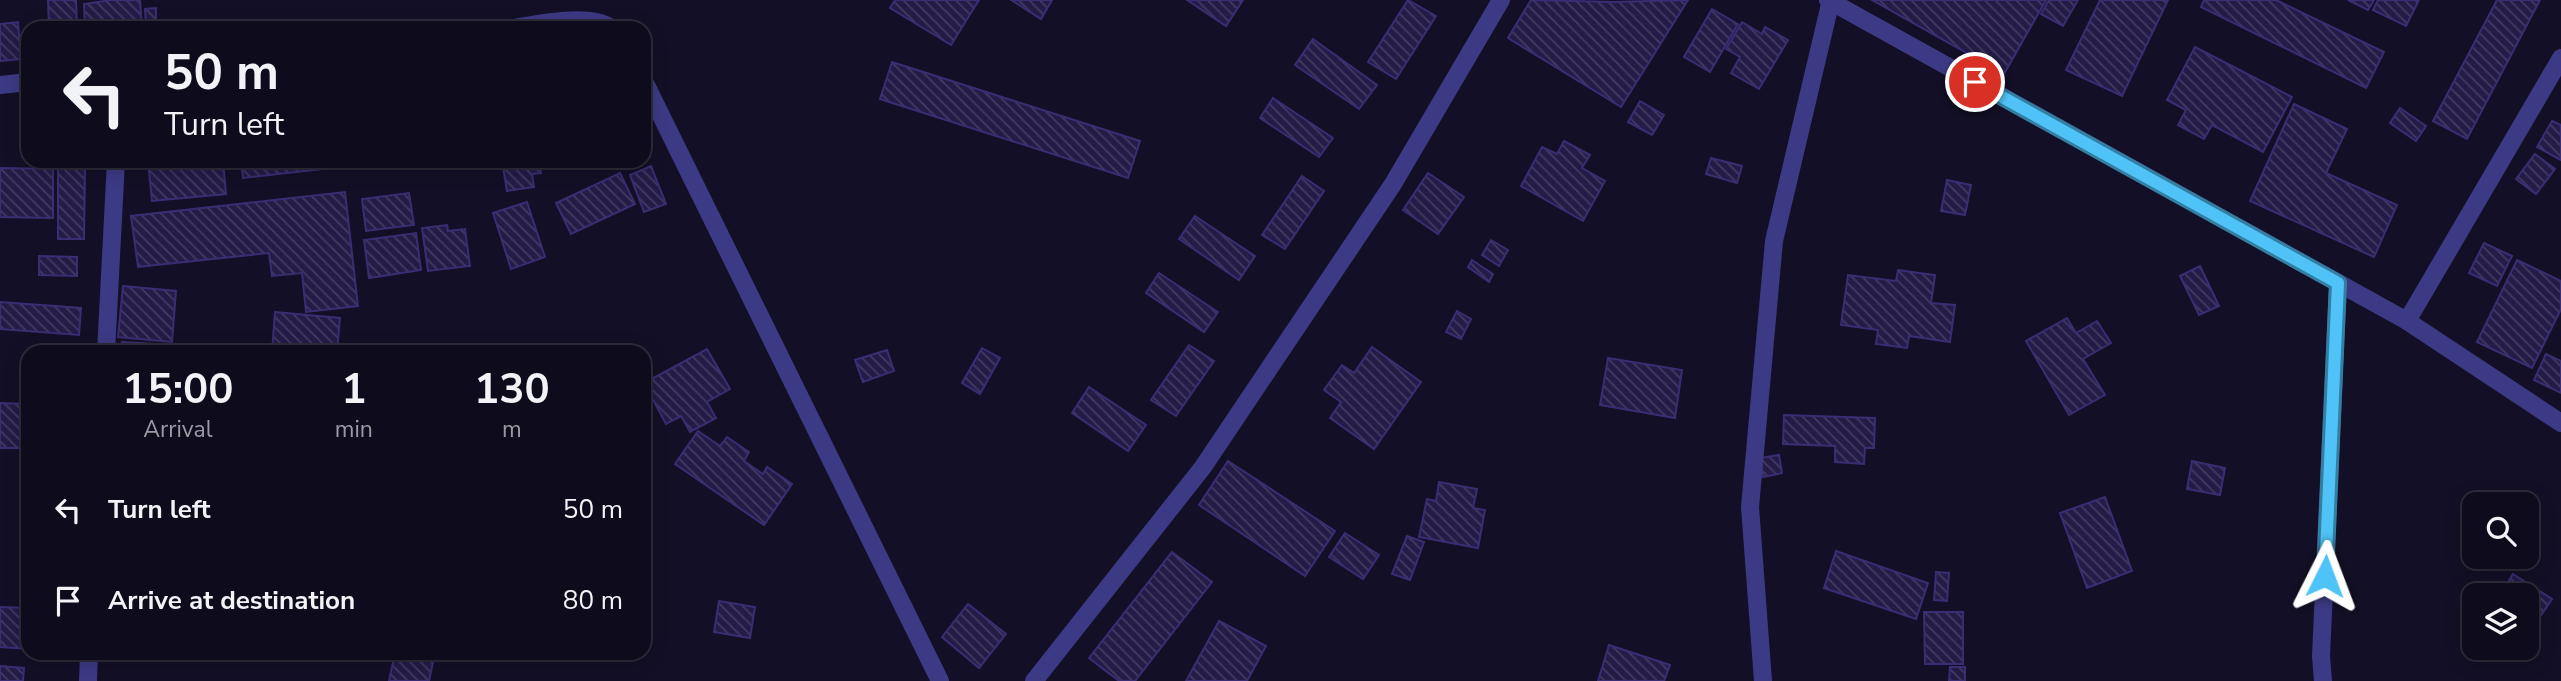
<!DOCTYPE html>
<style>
:root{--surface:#0e0b1c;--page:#171425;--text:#f1f3f6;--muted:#9b9ba3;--line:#2e2b3b}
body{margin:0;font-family:"Nunito Sans",sans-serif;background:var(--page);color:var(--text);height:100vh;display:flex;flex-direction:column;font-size:26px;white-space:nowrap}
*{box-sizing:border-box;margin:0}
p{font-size:23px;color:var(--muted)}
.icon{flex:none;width:38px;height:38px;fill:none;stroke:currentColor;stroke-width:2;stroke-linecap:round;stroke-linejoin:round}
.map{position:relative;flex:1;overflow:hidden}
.drawer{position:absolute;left:21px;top:345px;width:630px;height:315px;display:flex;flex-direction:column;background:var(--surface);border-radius:21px;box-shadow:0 4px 18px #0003,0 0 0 2px var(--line)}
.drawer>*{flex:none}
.guide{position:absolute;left:21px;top:21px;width:630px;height:147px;border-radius:21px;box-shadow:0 4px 18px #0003,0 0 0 2px var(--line);background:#0e0b1c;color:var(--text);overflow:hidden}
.controls{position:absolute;left:2462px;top:492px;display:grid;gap:14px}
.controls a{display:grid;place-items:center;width:77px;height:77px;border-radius:14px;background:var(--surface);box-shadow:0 4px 18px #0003,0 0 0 2px var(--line);font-size:35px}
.pin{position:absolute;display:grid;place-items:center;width:60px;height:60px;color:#fff;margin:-30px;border:4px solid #fff;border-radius:50%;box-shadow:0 2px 7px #0007}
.me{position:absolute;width:77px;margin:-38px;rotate:3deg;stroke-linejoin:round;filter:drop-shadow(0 0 5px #0008)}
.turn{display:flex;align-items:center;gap:24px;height:147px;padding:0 28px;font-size:32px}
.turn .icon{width:91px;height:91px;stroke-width:2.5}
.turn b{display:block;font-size:49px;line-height:60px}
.eta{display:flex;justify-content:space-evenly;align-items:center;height:119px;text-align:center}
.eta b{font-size:42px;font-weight:700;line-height:49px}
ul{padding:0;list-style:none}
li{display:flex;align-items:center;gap:21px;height:91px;padding:0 28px}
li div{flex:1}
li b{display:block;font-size:26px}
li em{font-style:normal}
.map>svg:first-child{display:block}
</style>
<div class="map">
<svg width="2561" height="681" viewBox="0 0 2561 681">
<defs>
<pattern id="building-back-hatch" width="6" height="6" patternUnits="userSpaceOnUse" patternTransform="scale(1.75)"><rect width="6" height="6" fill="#241b47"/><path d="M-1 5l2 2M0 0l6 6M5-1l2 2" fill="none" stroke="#433b63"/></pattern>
</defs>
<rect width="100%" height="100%" fill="#130f26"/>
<g fill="url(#building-back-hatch)" stroke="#3b2d73" stroke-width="2">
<path d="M48,0H76L77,28H49Z"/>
<path d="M111,0H140L142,28H85L84,4Z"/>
<path d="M895,0H979L951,45L890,8Z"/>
<path d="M1011,0H1052L1041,19Z"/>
<path d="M1187,0H1243L1226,26Z"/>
<path d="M1408,0L1436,16L1396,79L1368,62Z"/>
<path d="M1531,0L1613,2L1688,0L1621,107L1508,38Z"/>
<path d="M1872,0H2046L2004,74Z"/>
<path d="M2049,0H2078L2063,26L2041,14Z"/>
<path d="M2100,0H2168L2122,96L2066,70Z"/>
<path d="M2204,0H2276L2384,52L2366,88L2201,7Z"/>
<path d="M2348,0H2374L2368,10Z"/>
<path d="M2378,0H2419L2406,26L2373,10Z"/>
<path d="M2497,0H2540L2467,139L2433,121Z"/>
<path d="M156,8V28H146L145,9Z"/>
<path d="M1712,9L1738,24L1710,72L1684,57Z"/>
<path d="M18,22L21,59L0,61V24Z"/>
<path d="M1742,22L1762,34L1765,27L1788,40L1759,89L1731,73L1740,57L1726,49Z"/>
<path d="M1313,39L1377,85L1359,109L1295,65Z"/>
<path d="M2195,47L2292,97L2263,152L2212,125L2204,139L2178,125L2186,110L2167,100Z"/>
<path d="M892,62L1140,141L1128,178L880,99Z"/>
<path d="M1273,98L1333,138L1319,157L1260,118Z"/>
<path d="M1640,101L1664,115L1652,135L1628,122Z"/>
<path d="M2294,104L2347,129L2326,173L2397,205L2374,257L2250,201Z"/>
<path d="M2400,108L2426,126L2416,141L2390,123Z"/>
<path d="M2552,121L2561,125V160L2537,147Z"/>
<path d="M1564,141L1590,155L1582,168L1605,181L1583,221L1521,186L1542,147L1557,154Z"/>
<path d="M2535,154L2555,169L2536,194L2516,179Z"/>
<path d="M1711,158L1742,166L1737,183L1706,174Z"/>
<path d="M148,161H223L226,194L152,201Z"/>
<path d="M241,161H321L322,169L243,178Z"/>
<path d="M502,161H539L541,173L532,174L534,187L507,191Z"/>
<path d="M651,166L666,204L644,212L630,175Z"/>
<path d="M0,168L53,169V218L0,217Z"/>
<path d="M58,168H85L84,239H58Z"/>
<path d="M620,173L635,204L571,234L556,203Z"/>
<path d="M1428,173L1464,197L1438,234L1403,210Z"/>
<path d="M1302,176L1324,191L1285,249L1262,235Z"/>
<path d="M1947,180L1971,185L1965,215L1941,211Z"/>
<path d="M345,192L358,306L306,312L302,273L272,276L269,253L138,267L131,216Z"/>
<path d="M409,193L414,225L366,231L362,199Z"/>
<path d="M527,202L545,257L511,269L493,213Z"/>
<path d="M1195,216L1255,256L1239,280L1179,239Z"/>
<path d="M447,225L448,231L465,229L470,266L428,271L422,228Z"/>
<path d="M416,233L421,270L369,278L364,240Z"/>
<path d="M1491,240L1508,250L1499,266L1482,255Z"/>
<path d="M2484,243L2512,256L2497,286L2469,273Z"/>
<path d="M39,256L77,257V276L39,275Z"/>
<path d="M1472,260L1493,274L1489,282L1468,267Z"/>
<path d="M2517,260L2561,281V309L2532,368L2477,342Z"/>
<path d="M2200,266L2219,306L2199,315L2180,276Z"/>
<path d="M1898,270L1935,275L1931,303L1955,305L1950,342L1909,336L1907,348L1876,344L1878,330L1841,325L1848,275L1896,281Z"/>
<path d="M1159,273L1218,312L1204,332L1146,293Z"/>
<path d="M123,286L176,291L172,342L118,337Z"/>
<path d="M0,302L81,308L79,335L0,329Z"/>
<path d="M1457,311L1471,319L1461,339L1446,332Z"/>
<path d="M275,312L340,318L337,352H272Z"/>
<path d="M2067,318L2076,333L2097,321L2111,343L2083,359L2105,395L2069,415L2026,341Z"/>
<path d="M122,342L271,351L122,352Z"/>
<path d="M1189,345L1214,361L1176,416L1151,400Z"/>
<path d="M1372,347L1421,382L1374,449L1330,418L1341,402L1324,390L1342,365L1354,373Z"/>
<path d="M982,348L1000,358L980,394L962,383Z"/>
<path d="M707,349L730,389L707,402L716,418L690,432L681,416L666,424L644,383Z"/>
<path d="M887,350L894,371L863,382L855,360Z"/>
<path d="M2546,354L2561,361V393L2534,380Z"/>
<path d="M1608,358L1682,370L1675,418L1600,405Z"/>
<path d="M1089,387L1146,425L1128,451L1072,413Z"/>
<path d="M0,403L28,404V448H0Z"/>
<path d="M1784,415L1875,418L1874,448H1865L1864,464L1835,462V446L1783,444Z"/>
<path d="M698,431L720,446L727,437L749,452L744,461L763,474L767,467L792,484L764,525L675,464Z"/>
<path d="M1779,455L1782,473L1763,477L1760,458Z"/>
<path d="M1228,461L1335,531L1305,576L1199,505Z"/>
<path d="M2192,461L2225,468L2220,495L2187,489Z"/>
<path d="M1439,482L1477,489L1473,508L1485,510L1478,548L1419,537L1427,499L1436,501Z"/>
<path d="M2105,497L2132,571L2087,588L2060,513Z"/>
<path d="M1345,533L1379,555L1363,579L1329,557Z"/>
<path d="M1407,536L1424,542L1410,580L1392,574Z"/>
<path d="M1836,551L1928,583L1916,619L1824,588Z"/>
<path d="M1172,552L1212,582L1135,681H1119L1089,658Z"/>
<path d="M1936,572L1949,573L1947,601L1934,600Z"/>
<path d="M2513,574L2552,599L2532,629L2527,625V595H2500Z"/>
<path d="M719,601L755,607L750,638L714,632Z"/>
<path d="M968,604L1006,634L979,668L942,637Z"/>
<path d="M0,607L28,608V649L0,647Z"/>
<path d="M1924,612H1963V664H1925Z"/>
<path d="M1219,621L1266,646L1247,681H1186Z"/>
<path d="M1609,645L1670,665L1664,681H1598Z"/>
<path d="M395,653H435L429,681H389Z"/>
<path d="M0,666L24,668L23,681H0Z"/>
<path d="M1950,667H1965V681H1949Z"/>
</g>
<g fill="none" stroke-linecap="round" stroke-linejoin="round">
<g stroke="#3d3a85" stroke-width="18">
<path d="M1828,0L2407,321L2561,423"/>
<path d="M513,28C539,24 589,13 611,28"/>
<path d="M644,81L940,681"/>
<path d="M0,85L28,82"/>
<path d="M2407,321L2561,58"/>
<path d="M106,352L116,161"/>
<path d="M88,681L89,653"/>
<path d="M1034,681L1203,467L1393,184L1501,0"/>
<path d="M1763,681L1750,507L1774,241L1831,0"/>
<path d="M2323,681L2321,656L2338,283"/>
</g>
</g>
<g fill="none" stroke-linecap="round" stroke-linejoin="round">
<defs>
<path id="route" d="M1975,82L2338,283L2325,576"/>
</defs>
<use href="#route" stroke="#337fa1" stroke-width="18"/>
<use href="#route" stroke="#4fc3f7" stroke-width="12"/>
</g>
</svg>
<div class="controls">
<a><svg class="icon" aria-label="search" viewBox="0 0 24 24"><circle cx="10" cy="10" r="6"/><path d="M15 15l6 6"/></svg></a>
<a><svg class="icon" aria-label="layers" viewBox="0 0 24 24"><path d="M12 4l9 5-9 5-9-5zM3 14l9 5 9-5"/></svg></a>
</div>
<div class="pin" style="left:1975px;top:82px;background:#d93025"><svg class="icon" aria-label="arrive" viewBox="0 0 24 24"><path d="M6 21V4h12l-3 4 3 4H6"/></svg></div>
<svg class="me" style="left:2325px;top:576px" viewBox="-20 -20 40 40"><path d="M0-17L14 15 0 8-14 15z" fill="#4fc3f7" stroke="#fff" stroke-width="4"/></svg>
<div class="guide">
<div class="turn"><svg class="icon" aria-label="left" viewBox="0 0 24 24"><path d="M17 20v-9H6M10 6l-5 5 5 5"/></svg><div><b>50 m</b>Turn left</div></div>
</div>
<section class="drawer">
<div class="eta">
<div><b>15:00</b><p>Arrival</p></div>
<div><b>1</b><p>min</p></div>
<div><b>130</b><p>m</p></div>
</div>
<ul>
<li><svg class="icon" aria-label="left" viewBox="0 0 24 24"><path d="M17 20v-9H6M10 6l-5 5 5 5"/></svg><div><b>Turn left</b></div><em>50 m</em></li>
<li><svg class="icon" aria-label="arrive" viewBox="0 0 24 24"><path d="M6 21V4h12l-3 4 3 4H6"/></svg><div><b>Arrive at destination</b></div><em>80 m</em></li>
</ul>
</section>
</div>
